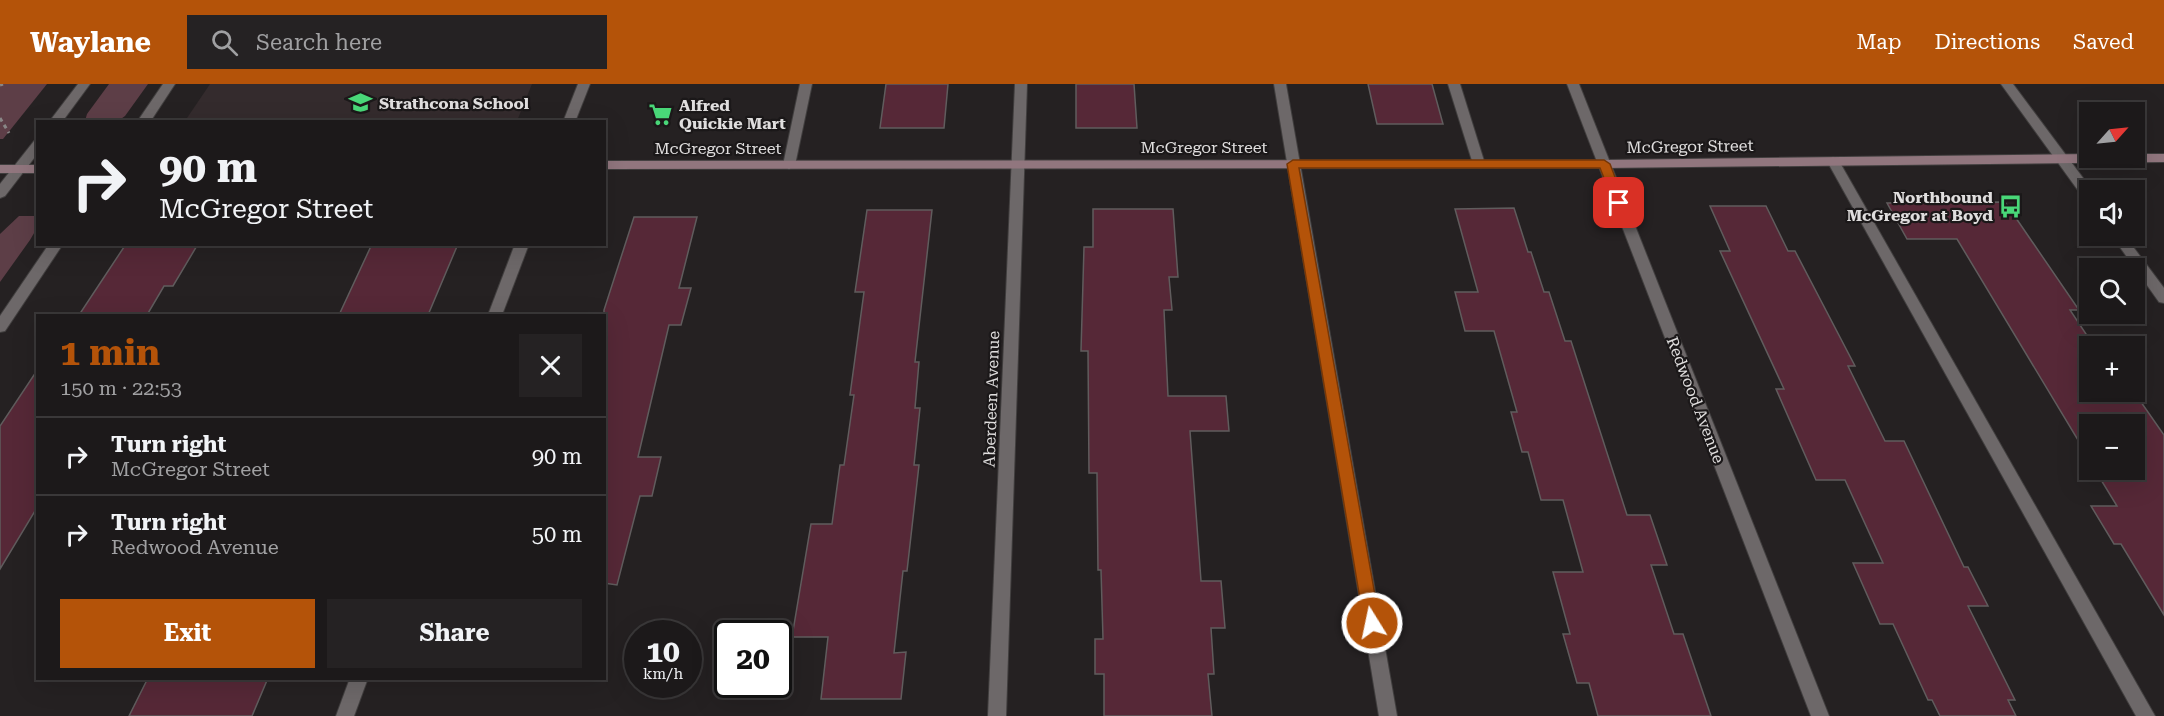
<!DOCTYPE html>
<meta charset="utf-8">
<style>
:root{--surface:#1c191a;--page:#252223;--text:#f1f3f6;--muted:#a0a0a2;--line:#3a3839;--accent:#b45309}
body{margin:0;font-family:"Roboto Serif",serif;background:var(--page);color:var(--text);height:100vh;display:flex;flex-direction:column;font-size:22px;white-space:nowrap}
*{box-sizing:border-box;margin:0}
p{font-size:20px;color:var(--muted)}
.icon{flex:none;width:33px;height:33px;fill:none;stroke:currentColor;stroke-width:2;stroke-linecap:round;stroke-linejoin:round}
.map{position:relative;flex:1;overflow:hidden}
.panel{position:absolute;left:36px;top:230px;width:570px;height:366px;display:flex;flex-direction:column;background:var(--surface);border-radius:0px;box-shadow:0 6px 24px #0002,0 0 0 2px var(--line)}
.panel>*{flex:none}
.top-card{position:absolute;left:36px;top:36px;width:570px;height:126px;border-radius:0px;box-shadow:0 6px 24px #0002,0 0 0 2px var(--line);background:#1c191a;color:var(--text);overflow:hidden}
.needle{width:39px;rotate:63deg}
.buttons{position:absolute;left:2079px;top:18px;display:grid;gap:12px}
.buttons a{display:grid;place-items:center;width:66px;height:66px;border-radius:0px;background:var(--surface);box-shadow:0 6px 24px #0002,0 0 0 2px var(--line);font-size:30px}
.speed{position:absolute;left:624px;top:536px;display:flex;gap:12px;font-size:30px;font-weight:700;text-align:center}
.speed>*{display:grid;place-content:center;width:78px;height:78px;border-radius:50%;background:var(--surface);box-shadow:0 6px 24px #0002,0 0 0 2px var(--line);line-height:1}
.speed small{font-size:15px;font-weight:400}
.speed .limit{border:3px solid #111;border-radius:9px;background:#fff;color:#111}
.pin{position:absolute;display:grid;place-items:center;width:51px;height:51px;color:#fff;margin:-26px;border-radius:12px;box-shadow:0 3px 9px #0006}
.me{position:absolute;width:66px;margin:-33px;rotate:350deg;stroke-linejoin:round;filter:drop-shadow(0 0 4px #0008)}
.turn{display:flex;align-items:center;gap:21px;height:126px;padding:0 24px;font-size:27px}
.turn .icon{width:78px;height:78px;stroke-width:2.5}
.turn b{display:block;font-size:42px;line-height:51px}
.round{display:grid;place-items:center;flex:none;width:63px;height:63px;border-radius:0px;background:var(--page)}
.overview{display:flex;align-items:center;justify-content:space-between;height:102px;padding:0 24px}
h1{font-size:36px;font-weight:700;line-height:45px;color:var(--accent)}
.cta{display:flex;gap:12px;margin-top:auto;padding:12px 24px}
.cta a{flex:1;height:69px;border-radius:0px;background:var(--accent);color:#fff;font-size:24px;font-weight:700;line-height:69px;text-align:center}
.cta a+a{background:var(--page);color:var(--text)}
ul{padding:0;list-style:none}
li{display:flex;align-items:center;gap:18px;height:78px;padding:0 24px;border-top:2px solid var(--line)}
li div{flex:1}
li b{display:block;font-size:22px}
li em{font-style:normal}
header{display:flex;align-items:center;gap:36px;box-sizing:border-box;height:84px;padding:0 30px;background:var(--accent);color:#fff}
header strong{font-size:28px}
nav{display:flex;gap:33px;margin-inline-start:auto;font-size:21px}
.search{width:420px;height:54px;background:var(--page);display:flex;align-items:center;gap:15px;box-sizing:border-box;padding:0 21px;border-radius:0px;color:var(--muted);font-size:22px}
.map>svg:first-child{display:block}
</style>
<header>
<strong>Waylane</strong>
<div class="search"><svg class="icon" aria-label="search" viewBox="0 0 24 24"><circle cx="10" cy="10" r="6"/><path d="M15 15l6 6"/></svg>Search here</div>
<nav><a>Map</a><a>Directions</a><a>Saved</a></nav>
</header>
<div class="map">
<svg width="2164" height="632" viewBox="0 0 2164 632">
<rect width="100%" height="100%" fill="#252122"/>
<path fill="#342b2d" d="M210,0H532L517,37H185Z"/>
<g fill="#5d3e47">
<path d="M0,0H47L3,55H0Z"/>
<path d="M109,0H148L125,32L118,37H85L87,30Z"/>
<path d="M19,132H37V144L30,156L0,198V150Z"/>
</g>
<g fill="#562837" stroke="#605c5d" stroke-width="1.5">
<path d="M886,0H948L944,44H880Z"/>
<path d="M1076,0H1134L1137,44H1076Z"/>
<path d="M1368,0H1432L1443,40H1377Z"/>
<path d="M2005,118L2079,226H2070L2094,262H2090V308H2124L2132,318H2141L2164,351V531L2121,460H2114L2091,422H2117L2095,386H2134V340H2090V376L1957,155H1907L1887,119Z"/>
<path d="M1710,122H1766L1788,167H1795L1855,282H1848L1885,357H1904L1964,483H1968L1988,522H1968L2015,616H2008L2016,632H1940L1932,616H1928L1893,540H1880L1853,479H1883L1845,396H1816L1776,305H1784L1720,167H1730Z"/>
<path d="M1514,124L1528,168H1531L1544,208H1549L1565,257H1571L1627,431H1650L1667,481H1651L1674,550H1683L1711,632H1598L1589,599H1577L1563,550H1570L1553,488H1583L1563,416H1541L1528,368H1522L1511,328H1517L1494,247H1465L1455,208H1478L1455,125Z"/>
<path d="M1093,125H1173L1178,193H1169L1172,226H1164L1168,312H1226L1229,347H1190L1201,497H1221L1225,544H1211L1214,590H1208L1212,632H1104V590H1095V555H1103L1101,486H1098L1097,389H1089L1088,267H1081L1084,163H1093Z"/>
<path d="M867,126H932L915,278H919L915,324H920L914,381H919L907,487H903L894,569L906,568L901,615H821L828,553H792L811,440H832L840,381H844L854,311H850L864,208H855Z"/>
<path d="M634,133H697L679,204H691L681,241H669L638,373H661L652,412H640L617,501L604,499V226Z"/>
<path d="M126,160H198L173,202H164L147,231H79Z"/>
<path d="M372,160H458L428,231H339Z"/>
<path d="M38,285V422L0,485V342Z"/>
<path d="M148,594H268L252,632H129Z"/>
</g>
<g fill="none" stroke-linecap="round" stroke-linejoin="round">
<defs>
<g id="service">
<path d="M800,0H812L795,81L789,85L783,81Z"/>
<path d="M1274,0H1286L1397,632H1379Z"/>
<path d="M1448,0H1460L1485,80L1484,83L1479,84L1473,80Z"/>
<path d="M1833,73L1839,77L2155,632H2136L1827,77Z"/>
</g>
<g id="minor">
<path d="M578,0H590L575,38H563Z"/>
<path d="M1015,0H1027L1006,632H988Z"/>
<path d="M2001,0H2013L2092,106H2090V117L2085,116Z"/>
<path d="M2112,152H2125L2164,204V219L2159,218Z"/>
<path d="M515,160H529L502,231H488Z"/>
<path d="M350,594H368L354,632H336Z"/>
</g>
<g id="tertiary">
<path d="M78,0H90L62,38H49Z"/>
<path d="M163,0H175L150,38H137Z"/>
<path d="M1567,0H1579L1829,632H1811Z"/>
<path d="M38,56V69L5,112L0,114V100L34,57Z"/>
<path d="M49,160H63L5,247L0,248V232Z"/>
</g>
<g id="secondary">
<path d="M2090,70V74H2134V70H2164V78L1604,84L604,85V77L1604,76Z"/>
<rect x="0" y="81" width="38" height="8"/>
</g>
</defs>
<use href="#service" stroke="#403e3e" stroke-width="2"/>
<use href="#minor" stroke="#403e3e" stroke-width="2"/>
<use href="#tertiary" stroke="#403e3e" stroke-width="2"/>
<use href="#secondary" stroke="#403e3e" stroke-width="2"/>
<g stroke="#898686" stroke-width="3" stroke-dasharray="4 4" stroke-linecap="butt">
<path d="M0,1L3,0"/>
<path d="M0,34L9,49"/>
</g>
<use href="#service" fill="#6d6869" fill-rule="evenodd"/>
<use href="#minor" fill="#6d6869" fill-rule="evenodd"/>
<use href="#tertiary" fill="#6d6869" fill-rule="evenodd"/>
<use href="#secondary" fill="#91767e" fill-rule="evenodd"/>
</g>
<path fill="#b45309" stroke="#753606" stroke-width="1.5" d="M1293,76H1604L1610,80L1625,119L1624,122H1615L1600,84H1299L1380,539L1377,544L1372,546L1366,544L1364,539L1287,80Z"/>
<defs>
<symbol id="school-bare" viewBox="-9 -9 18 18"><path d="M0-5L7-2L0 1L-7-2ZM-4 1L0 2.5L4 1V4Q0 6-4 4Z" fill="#49d778" stroke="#1b1819" stroke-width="2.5" paint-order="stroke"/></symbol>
<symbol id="supermarket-bare" viewBox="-9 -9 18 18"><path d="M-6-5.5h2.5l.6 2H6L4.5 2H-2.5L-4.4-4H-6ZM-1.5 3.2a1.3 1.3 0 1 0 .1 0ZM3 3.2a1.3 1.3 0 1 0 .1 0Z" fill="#49d778" stroke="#1b1819" stroke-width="2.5" paint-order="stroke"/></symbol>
<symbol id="bus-bare" viewBox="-9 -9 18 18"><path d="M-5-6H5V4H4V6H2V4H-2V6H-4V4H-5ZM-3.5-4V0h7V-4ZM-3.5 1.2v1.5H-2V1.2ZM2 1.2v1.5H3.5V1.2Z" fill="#49d778" stroke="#1b1819" stroke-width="2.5" paint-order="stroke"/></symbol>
</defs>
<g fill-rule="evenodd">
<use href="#school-bare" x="344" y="2" width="33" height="33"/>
<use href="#supermarket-bare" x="644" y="14" width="33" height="33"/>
<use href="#bus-bare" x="1994" y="106" width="33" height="33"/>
</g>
<g text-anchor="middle" stroke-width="4.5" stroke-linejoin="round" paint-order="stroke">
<g font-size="16" font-weight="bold" fill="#e0dede" stroke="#1b1819" text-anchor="start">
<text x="379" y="25">Strathcona School</text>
<text x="679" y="27">Alfred<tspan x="679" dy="18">Quickie Mart</tspan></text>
<text x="1993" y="119" text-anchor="end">Northbound<tspan x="1993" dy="18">McGregor at Boyd</tspan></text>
</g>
<g font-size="16" fill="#e0dede" stroke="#1b1819">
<text transform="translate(1690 62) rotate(-1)" y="6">McGregor Street</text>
<text x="1204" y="69">McGregor Street</text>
<text x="718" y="70">McGregor Street</text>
<text transform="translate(991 315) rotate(-88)" y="6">Aberdeen Avenue</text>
<text transform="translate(1696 316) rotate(69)" y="6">Redwood Avenue</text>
</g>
</g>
</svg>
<div class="buttons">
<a><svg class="needle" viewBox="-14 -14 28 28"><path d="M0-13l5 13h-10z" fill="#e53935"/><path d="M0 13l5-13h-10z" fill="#a0a0a2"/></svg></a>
<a><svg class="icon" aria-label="sound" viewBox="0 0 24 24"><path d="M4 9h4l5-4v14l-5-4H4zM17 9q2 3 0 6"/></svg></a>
<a><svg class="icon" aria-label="search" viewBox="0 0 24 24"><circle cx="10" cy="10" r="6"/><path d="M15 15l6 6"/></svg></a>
<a>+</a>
<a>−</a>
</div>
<div class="speed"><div>10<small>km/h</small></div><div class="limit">20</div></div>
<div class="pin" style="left:1619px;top:119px;background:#d93025"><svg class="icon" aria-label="arrive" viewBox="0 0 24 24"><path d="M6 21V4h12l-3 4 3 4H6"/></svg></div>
<svg class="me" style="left:1372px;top:539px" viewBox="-20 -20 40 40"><circle r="17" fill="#b45309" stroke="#fff" stroke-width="3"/><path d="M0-11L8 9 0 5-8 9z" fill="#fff"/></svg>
<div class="top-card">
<div class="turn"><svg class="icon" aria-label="right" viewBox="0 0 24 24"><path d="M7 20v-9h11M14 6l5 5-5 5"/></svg><div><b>90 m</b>McGregor Street</div></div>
</div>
<section class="panel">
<div class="overview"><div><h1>1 min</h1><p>150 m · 22:53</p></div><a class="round"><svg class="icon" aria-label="close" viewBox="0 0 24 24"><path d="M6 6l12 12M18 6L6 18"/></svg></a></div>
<ul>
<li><svg class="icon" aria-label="right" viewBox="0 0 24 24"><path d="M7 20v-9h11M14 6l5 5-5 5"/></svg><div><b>Turn right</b><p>McGregor Street</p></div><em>90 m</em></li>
<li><svg class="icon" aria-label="right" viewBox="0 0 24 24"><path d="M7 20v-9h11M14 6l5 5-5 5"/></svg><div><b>Turn right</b><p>Redwood Avenue</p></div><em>50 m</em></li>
</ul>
<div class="cta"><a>Exit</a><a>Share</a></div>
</section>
</div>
